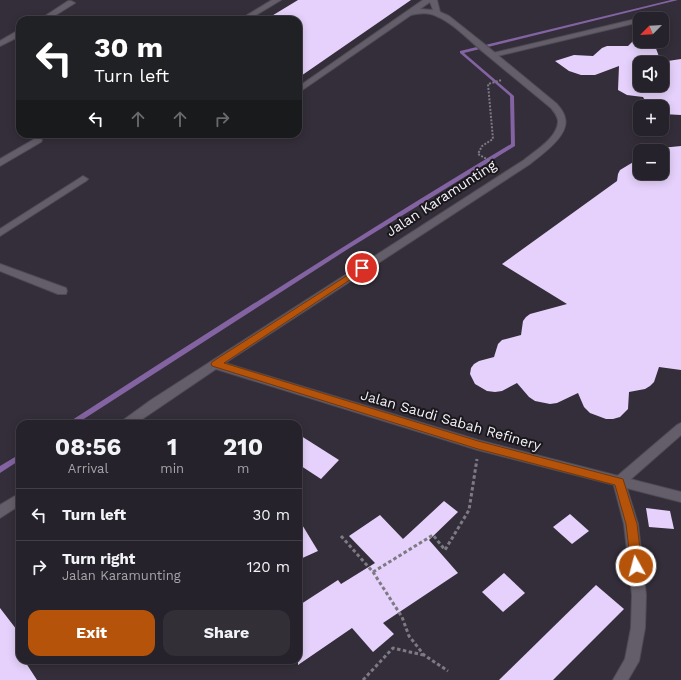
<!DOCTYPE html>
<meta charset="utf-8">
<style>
:root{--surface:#26222b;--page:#322f37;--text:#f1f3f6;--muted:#a4a4a9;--line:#423f47;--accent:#b45309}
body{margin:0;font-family:"Work Sans",sans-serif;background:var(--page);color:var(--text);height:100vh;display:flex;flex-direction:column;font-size:15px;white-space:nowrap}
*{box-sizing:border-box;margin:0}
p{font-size:13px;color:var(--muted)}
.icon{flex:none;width:22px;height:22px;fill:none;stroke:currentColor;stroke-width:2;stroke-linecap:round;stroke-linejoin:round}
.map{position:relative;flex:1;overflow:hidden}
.panel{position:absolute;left:16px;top:420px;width:286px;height:244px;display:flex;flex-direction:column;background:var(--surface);border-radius:12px;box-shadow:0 2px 10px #0003,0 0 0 1px var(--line)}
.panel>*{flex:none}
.banner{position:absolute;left:16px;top:16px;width:286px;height:122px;border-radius:12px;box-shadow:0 2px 10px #0003,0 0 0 1px var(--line);background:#202124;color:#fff;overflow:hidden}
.needle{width:26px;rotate:246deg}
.controls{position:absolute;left:633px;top:12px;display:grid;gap:8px}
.controls a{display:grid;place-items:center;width:36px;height:36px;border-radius:8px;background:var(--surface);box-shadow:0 2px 10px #0003,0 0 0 1px var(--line);font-size:20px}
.pin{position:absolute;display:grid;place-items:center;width:34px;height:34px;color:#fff;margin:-17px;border:2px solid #fff;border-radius:50%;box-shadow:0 1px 4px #0007}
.me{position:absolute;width:44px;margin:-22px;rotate:353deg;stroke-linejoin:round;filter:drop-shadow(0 0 3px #0008)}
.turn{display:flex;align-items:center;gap:14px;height:84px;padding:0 12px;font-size:18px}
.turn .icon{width:52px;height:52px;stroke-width:2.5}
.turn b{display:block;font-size:28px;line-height:34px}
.lanes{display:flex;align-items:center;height:38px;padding:0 12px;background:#0003;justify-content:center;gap:20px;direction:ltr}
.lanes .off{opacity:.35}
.eta{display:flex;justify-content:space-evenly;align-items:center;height:68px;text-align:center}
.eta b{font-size:24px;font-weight:700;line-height:28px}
.action{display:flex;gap:8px;margin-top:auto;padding:8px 12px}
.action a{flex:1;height:46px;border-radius:12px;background:var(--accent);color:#fff;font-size:16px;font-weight:700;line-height:46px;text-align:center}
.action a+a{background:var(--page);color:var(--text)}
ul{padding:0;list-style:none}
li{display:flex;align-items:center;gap:12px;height:52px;padding:0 12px;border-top:1px solid var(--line)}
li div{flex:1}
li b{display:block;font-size:15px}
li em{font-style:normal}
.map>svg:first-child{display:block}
</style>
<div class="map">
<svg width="681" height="680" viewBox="0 0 681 680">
<rect width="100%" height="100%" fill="#332e39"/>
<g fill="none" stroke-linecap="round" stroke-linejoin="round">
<g fill="#8363a2" fill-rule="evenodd">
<path d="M671,0H678L464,53L514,96L515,146L348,249L76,424H68L69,422C215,328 361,234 511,144L510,96L460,53V51Z"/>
<path d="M20,454V460L0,473V466Z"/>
</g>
</g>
<g fill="#e5d1fb" fill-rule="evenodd">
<path d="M298,0H411L298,78V20H265Z"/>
<path d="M640,39V41H650L654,43L661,62L681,59V115L662,114V107H649L643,97L627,95L618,90L619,66L595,75H581L569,71L555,61L574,55L593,56L602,48L607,46H628L633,41ZM640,63H662V85H640Z"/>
<path d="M681,146V370L659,367L654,382L650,386L645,389L629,392L628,409L620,417L613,419H606L590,413L584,407L578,393L557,403L550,404L535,401L529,397L517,383L502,391L495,392L487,391L475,384L470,374L471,368L474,364L479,361L494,357L498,344L502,340L521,335L523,321L526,317L530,314L567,304L502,264L617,181L618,174L620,170L640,158V173H662V151H649L651,149Z"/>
<path d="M298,434L339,460L321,479L298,464Z"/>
<path d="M444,501L458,512L429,540L458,573L383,623L394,634L373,652L352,628L298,665V606L338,580L341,584L375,563L349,536L380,515L403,539Z"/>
<path d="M646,508L670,511L674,529L649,527Z"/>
<path d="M570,514L589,531L572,544L553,527Z"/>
<path d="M298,518L318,551L298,560Z"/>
<path d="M504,573L525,593L503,612L482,592Z"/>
<path d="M596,585L624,609L553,680H499Z"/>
<path d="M0,608L20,634V660H24L37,680H0Z"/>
</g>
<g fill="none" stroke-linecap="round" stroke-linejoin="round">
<defs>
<g id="service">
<path d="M272,0H281L248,20H239Z"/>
<path d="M423,0H437L440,12L449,16L488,47V51H482C469,40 452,22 436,16C429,12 419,13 411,15L298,93V87ZM430,2L433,10L420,9Z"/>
<path d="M68,1H71L75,3L48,20H39Z"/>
<path d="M640,18L643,19H640V22L493,57L489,55L493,53Z"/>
<path d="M17,31H20V36L0,46V41Z"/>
<path d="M38,137L42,140L41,142L0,166V159Z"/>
<path d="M83,176L88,179L86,181L0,236V229Z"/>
<path d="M0,264L66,288L67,291L66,294H58L0,271Z"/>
<path d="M681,423V435L623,486L619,487L615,486L613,482L615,478L677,425Z"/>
</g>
<path id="minor" d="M619,477L623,478L625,482L638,524L646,595L645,628L639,661L628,680H613L625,659L631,628L632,595L624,524L613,482L615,478Z"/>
<g id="tertiary">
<path d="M482,47H488L557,104C560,108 564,112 565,118C570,135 542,154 530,164L225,363L478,440L681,492V502L478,450L216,369L135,424H120L122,421L151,400L524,160C535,151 557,138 558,122C558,116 554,112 551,108L482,51Z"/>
<path d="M20,493V505L0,518V505Z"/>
</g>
</defs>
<use href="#service" stroke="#4f4b54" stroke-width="2"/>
<use href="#minor" stroke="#4f4b54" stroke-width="2"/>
<use href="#tertiary" stroke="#4f4b54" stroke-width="2"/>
<path stroke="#7e7a83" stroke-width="2" stroke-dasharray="2 1.5" stroke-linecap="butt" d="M495,164L478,154L482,146L493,139L488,84L502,80"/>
<g stroke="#7e7a83" stroke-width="3" stroke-dasharray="3.5 2.5" stroke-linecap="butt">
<path d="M341,536L373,572L402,617L409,636L424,655L448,671"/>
<path d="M373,572L433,535L445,550L469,510L477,459"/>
<path d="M363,680L393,648L423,655"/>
</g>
<use href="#service" fill="#645e6a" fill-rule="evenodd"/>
<use href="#minor" fill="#645e6a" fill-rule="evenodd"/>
<use href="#tertiary" fill="#645e6a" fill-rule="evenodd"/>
</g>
<path fill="#b45309" stroke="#753606" d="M362,266L365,267L366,268L365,270L224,363L478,441L623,479L637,524L642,566L640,570L636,571L632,570L631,566L626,524L615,485L478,449L212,366L211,364L212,362Z"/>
<g text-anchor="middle" stroke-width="4" stroke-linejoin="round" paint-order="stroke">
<g font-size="14" fill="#f4f1f8" stroke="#1a181c">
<text transform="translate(441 198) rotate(-33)" y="5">Jalan Karamunting</text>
<text transform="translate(451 420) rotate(16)" y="5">Jalan Saudi Sabah Refinery</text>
</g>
</g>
</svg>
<div class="controls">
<a><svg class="needle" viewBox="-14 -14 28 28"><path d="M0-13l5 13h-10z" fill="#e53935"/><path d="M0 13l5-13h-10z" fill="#a4a4a9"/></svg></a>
<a><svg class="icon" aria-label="sound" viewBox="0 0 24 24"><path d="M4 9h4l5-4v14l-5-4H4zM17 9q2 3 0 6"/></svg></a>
<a>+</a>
<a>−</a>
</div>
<div class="pin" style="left:362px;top:268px;background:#d93025"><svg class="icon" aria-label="arrive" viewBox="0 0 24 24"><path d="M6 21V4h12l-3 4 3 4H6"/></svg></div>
<svg class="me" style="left:636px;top:566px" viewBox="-20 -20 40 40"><circle r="17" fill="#b45309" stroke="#fff" stroke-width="3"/><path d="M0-11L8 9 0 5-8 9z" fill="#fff"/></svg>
<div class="banner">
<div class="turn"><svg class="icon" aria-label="left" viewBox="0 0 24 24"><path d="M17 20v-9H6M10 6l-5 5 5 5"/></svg><div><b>30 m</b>Turn left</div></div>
<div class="lanes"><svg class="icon" aria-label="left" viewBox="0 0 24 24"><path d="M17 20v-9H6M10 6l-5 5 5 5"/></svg><svg class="icon off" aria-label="ahead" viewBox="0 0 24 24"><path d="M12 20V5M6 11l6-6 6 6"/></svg><svg class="icon off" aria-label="ahead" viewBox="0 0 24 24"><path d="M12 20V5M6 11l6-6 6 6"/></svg><svg class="icon off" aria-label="right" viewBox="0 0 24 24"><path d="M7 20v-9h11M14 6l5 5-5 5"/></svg></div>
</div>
<section class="panel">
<div class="eta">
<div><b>08:56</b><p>Arrival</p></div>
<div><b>1</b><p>min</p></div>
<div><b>210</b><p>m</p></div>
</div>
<ul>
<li><svg class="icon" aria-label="left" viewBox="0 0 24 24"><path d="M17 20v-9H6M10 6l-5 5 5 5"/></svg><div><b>Turn left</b></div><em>30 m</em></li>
<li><svg class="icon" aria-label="right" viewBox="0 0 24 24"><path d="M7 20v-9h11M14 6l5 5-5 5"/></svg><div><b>Turn right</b><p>Jalan Karamunting</p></div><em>120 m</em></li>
</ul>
<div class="action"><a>Exit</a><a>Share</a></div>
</section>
</div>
